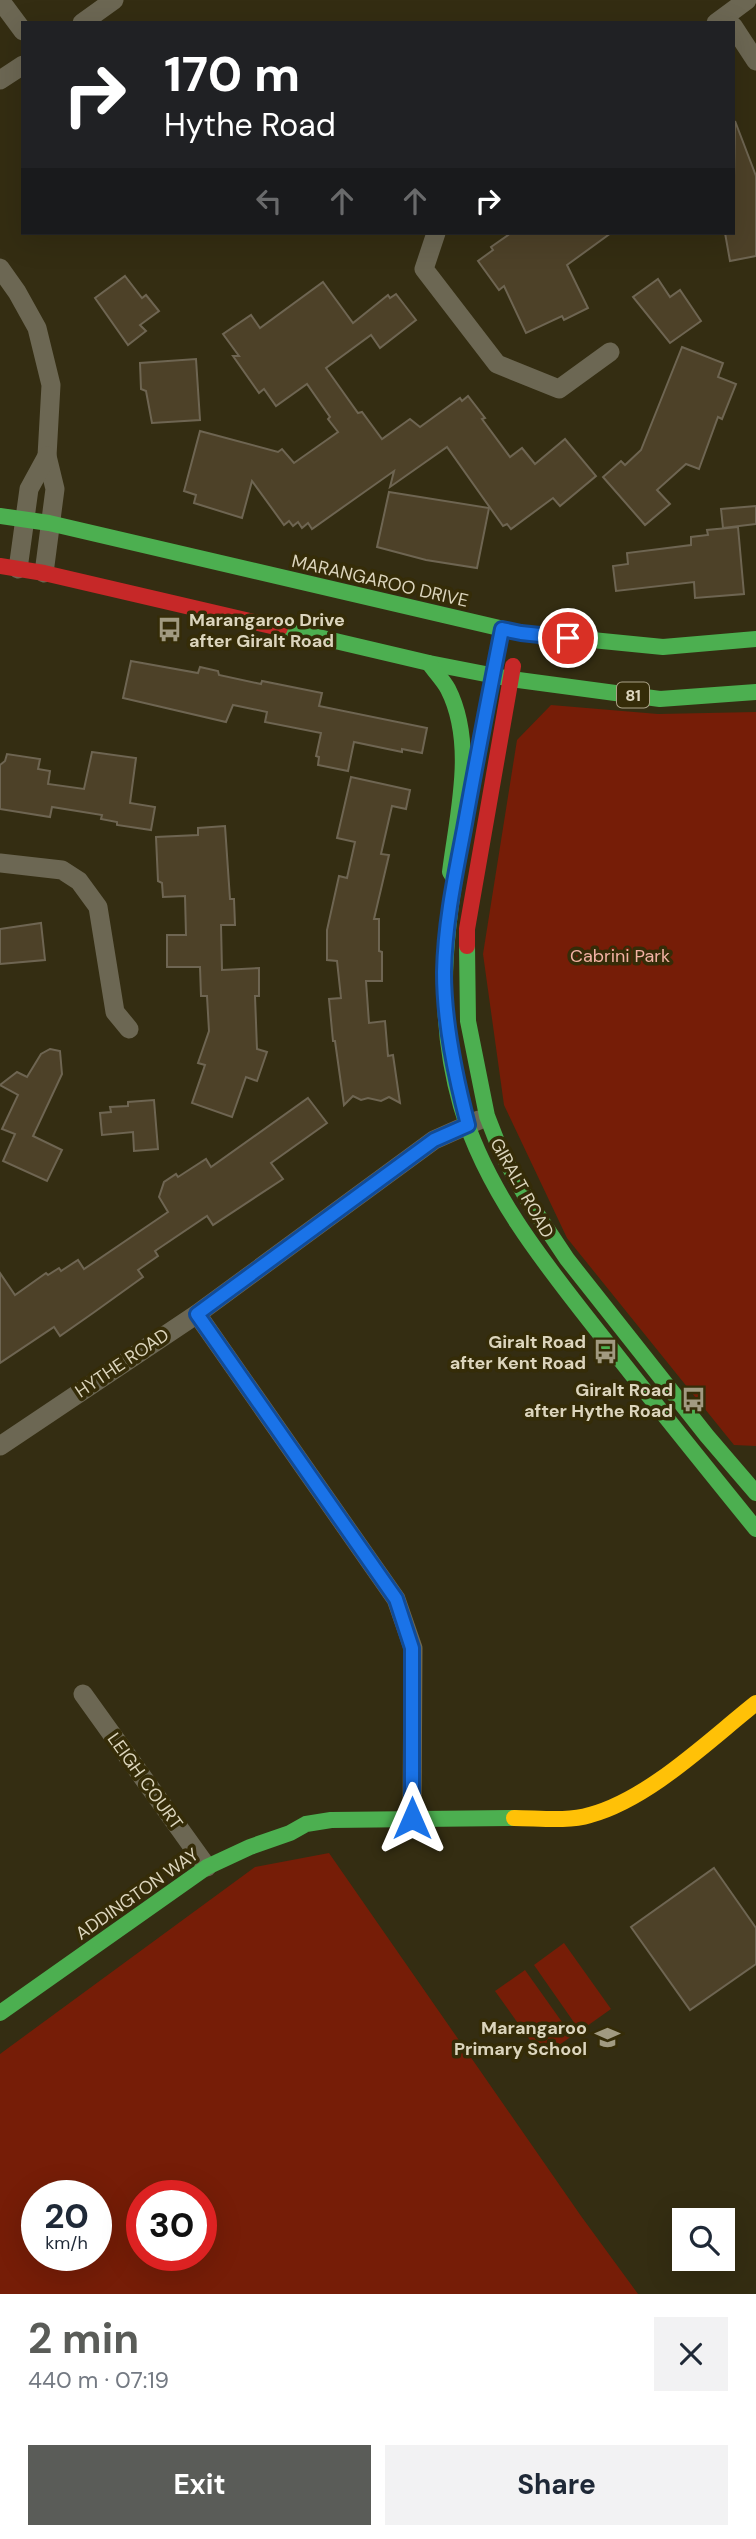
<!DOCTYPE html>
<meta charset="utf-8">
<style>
:root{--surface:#fff;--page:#f2f2f3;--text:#1f2937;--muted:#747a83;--accent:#5a5c58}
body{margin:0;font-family:"DM Sans",sans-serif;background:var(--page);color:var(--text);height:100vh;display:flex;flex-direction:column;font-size:26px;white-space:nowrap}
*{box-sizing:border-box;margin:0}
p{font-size:23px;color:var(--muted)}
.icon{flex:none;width:38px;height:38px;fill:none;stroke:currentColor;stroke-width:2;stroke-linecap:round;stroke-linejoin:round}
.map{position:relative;height:2294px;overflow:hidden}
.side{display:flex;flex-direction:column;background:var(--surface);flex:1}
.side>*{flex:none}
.banner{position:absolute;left:21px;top:21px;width:714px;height:214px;border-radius:0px;box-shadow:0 7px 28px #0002;background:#202124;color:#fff;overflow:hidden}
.controls{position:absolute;left:672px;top:2208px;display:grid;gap:14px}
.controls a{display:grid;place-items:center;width:63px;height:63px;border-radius:0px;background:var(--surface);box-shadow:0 7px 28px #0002;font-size:35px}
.speed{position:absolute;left:21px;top:2180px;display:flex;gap:14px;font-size:35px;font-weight:700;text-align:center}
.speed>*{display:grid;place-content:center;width:91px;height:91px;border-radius:50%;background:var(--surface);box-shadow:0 7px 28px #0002;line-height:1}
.speed small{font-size:18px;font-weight:400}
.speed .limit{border:10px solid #d22;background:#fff;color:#111}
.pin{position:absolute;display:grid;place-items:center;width:60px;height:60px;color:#fff;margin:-30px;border:4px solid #fff;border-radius:50%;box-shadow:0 2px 7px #0007}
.me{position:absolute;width:77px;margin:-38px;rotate:0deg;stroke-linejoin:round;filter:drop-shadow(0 0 5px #0008)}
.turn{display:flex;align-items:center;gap:24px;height:147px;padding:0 28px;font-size:32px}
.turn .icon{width:91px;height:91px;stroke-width:2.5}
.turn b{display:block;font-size:49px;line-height:60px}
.lanes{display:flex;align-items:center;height:66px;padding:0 28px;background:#0003;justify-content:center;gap:35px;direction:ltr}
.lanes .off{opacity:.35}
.round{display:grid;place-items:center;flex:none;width:74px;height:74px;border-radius:0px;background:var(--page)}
.summary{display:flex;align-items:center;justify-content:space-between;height:119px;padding:0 28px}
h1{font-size:42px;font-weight:700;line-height:52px;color:var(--accent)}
.button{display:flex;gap:14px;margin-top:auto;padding:14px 28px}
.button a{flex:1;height:80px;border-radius:0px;background:var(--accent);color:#fff;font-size:28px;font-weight:700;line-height:80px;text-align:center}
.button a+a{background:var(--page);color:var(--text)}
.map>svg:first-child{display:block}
</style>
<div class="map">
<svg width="756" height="2294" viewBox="0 0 756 2294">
<rect width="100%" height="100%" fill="#342d12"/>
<g fill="#761d07" fill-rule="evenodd">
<path d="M551,705L658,714L756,712V1446L734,1445L567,1238L504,1105L483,954L517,740Z"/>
<path d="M329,1853L581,2216L638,2294H0V2054L255,1867ZM37,2196H96V2256H37ZM201,2196V2256H142V2196Z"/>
<path d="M564,1943L611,2009L580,2031L534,1965Z"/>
<path d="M525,1970L572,2036L542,2057L495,1991Z"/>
</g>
<g fill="#4d4128" stroke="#6e6552" stroke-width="2">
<path d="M735,121L756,176V256L730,261L725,233H733Z"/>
<path d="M511,233H611L567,265L588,308L564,320L562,316L526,333L504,286L499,290L478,261L493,250L491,247Z"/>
<path d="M125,276L142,298L146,295L159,311L140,325L146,331L128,345L95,298Z"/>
<path d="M658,279L670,297L680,290L701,321L670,343L633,297Z"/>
<path d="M323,282L353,323L388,295L390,298L396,294L416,320L380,348L371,335L326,368L358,413L362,412L382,439L410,419L420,427L460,398L462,401L468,396L485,418L482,419L510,457L522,448L535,464L565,439L596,476L560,506L553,498L511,529L507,524L503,526L447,447L390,487L394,471L312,529L308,523L302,528L298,522L293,526L289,521L284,525L252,481L242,518L194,503L196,495L184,491L200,431L278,452L282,449L294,463L338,432L328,419L330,417L307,384L276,406L264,389L259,393L233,356H239L223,334L251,315L260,328Z"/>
<path d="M682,347L723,363L718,377L736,384L722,419L718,417L699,469L686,464L657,490L670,504L645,525L603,477L621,461L625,465L641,450Z"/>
<path d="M196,359L200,420L152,423L146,391L141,389L140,363Z"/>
<path d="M389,492L489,508L477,568L426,560L377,547Z"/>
<path d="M756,506V524L723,528L721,509Z"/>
<path d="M738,527L744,594L695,598L694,582L616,591L613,566L628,564L627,553L691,545V537L708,535L707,530Z"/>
<path d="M131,661L198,673L200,667L218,671L219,675L261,684L262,681L322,693L319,706L427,728L422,753L402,749V752L354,742L348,771L318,765L319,757L316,756L321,733L265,722L267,712L233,705L226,722L123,698Z"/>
<path d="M92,752L136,758L130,803L155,807L151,830L117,825V822L101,819L102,815L52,807L50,817L0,809V765L5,761L7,754L40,759L38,769L50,771L48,784L84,789Z"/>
<path d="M351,777L410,790L406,809L392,806L381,854L389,855L374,919H379V951L382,952V981H366L369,1023L385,1021L388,1056L393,1055L400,1103L389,1097L381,1101L368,1098L361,1100L353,1096L344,1105L335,1041H333L329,999L341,998L337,961L327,960V930L339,876L347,878L355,842L337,838Z"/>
<path d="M225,826L230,899H234L235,925H221L222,970L259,968V996H255L257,1049L267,1052L257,1081L246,1077L232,1117L192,1103L205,1065L198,1063L209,1031L207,996H201L200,967H167V935H186L185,896L163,897L162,883L158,881L156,837L198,835V828Z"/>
<path d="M41,923L45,960L0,964V929Z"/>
<path d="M50,1049L60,1051L62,1074L33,1136L62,1150L47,1181L3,1161L15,1134L2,1129L18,1095L0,1085L17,1072L27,1077L41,1054Z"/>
<path d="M308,1098L327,1123L271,1163L283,1179L213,1225L207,1216L155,1251L158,1256L138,1270L143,1277L93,1313L60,1336L54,1327L0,1363V1273L15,1295L46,1273L48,1275L59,1268L61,1271L78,1260L84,1269L168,1212L159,1197L164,1182L176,1174L178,1177L206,1159L211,1167Z"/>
<path d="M154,1100L158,1149L134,1151L133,1132L102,1135L100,1113L111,1112L110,1107L128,1106V1102Z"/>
<path d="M714,1868L756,1928V1964L690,2010L631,1927Z"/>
</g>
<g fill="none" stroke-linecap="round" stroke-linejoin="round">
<g stroke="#6c6753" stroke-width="19">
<path d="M0,0L23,31"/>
<path d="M82,23L114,0"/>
<path d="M716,23L747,0"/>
<path d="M733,26L756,61"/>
<path d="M0,80L23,65"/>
<path d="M436,233L424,269L497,364L559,389L610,352"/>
<path d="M0,268L17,292L37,328L51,385L47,456L55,489L44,573"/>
<path d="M18,569L29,489L47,456"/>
<path d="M0,863L62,870L79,881L98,907L115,1012L129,1029"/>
<path d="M197,1314L396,1599L413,1648L412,1818"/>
<path d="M0,1446L197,1314L434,1140L479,1120"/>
<path d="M83,1694L207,1867"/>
</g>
<g stroke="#4caf50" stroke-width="16">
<path d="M0,516L49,523L521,633L663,647L756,639"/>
<path d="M280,628L429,663L511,679L660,699L756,692"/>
<path d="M429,663C435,672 443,680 448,689C476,744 457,815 450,872L455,880"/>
<path d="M470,792L502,629"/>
<path d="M458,860C443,944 437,1022 461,1106C487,1194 548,1268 604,1339C654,1403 705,1466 756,1529"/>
<path d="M467,946L468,1021L487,1116L501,1152L527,1199L567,1259L707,1436L756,1493"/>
<path d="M0,2013L207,1867L250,1847L290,1833L306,1824L331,1820L514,1818"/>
</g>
<path stroke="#ffc107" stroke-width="16" d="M514,1818C538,1818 567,1822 590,1815C649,1799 708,1741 756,1703"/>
<g stroke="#c62828" stroke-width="16">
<path d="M0,566L44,573L280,628"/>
<path d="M467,946V929L513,666"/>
</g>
</g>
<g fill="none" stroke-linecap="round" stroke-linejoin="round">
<defs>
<path id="route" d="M412,1818V1648L396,1599L197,1314L434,1140L468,1125C455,1075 444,1023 444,972C445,923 455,876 464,829C476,762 489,695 502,629L521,633L568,638"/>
</defs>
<use href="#route" stroke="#114b97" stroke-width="18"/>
<use href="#route" stroke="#1a73e8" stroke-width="12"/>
</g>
<defs>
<symbol id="bus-bare" viewBox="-9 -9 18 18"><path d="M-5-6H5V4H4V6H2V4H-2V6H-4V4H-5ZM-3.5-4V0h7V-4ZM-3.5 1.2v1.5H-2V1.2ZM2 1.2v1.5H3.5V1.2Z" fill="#a19a81" stroke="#352c08" stroke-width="2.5" paint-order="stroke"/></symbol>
<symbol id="school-bare" viewBox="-9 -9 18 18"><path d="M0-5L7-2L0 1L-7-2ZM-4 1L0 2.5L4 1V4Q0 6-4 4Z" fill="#a19a81" stroke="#352c08" stroke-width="2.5" paint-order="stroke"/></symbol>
</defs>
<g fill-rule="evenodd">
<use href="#bus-bare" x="152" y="612" width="35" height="35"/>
<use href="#bus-bare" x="588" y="1334" width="35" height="35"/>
<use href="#bus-bare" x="676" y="1382" width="35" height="35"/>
<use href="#school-bare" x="590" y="2020" width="35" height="35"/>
</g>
<g text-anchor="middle" stroke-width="7" stroke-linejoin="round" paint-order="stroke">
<rect fill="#352c08" stroke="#aaa287" stroke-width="2" x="617" y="682.5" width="32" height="25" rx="5"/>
<g font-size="16" font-weight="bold" fill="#dcd5bd">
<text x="633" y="701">81</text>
</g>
<g font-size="18" fill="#dcd5bd" stroke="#352c08">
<text transform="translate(380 581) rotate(13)" y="6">MARANGAROO DRIVE</text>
<text transform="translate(522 1188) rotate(61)" y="6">GIRALT ROAD</text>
<text transform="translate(122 1363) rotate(-34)" y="6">HYTHE ROAD</text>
<text transform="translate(145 1781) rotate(54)" y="6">LEIGH COURT</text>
<text transform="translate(137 1894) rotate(-35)" y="6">ADDINGTON WAY</text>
</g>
<g font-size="18" font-weight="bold" fill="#dcd5bd" stroke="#352c08" text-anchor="end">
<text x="189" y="626" text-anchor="start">Marangaroo Drive<tspan x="189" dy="21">after Giralt Road</tspan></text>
<text x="586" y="1348">Giralt Road<tspan x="586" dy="21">after Kent Road</tspan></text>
<text x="673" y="1396">Giralt Road<tspan x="673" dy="21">after Hythe Road</tspan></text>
<text x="587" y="2034">Marangaroo<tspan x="587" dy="21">Primary School</tspan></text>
</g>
<g font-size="18" fill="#f3b3a5" stroke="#352c08">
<text x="620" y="962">Cabrini Park</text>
</g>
</g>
</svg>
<div class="controls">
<a><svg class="icon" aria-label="search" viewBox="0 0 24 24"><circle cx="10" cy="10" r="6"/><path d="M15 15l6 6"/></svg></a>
</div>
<div class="speed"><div>20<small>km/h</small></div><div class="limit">30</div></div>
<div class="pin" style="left:568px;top:638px;background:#d93025"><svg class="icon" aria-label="arrive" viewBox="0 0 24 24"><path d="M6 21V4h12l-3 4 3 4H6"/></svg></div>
<svg class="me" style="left:412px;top:1818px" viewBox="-20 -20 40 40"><path d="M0-17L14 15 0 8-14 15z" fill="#1a73e8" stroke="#fff" stroke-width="4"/></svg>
<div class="banner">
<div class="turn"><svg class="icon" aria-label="right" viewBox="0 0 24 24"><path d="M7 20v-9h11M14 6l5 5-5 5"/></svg><div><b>170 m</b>Hythe Road</div></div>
<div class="lanes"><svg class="icon off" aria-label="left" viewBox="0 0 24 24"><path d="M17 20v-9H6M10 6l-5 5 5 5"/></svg><svg class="icon off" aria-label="ahead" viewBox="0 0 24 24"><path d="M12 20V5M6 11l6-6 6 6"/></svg><svg class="icon off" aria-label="ahead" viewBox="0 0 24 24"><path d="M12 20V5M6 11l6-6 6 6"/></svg><svg class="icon" aria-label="right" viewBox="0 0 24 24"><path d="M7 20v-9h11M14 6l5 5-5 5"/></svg></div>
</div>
</div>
<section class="side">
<div class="summary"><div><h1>2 min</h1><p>440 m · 07:19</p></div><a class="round"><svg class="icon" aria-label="close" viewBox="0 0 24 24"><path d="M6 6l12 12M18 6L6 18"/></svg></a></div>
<div class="button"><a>Exit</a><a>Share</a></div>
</section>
